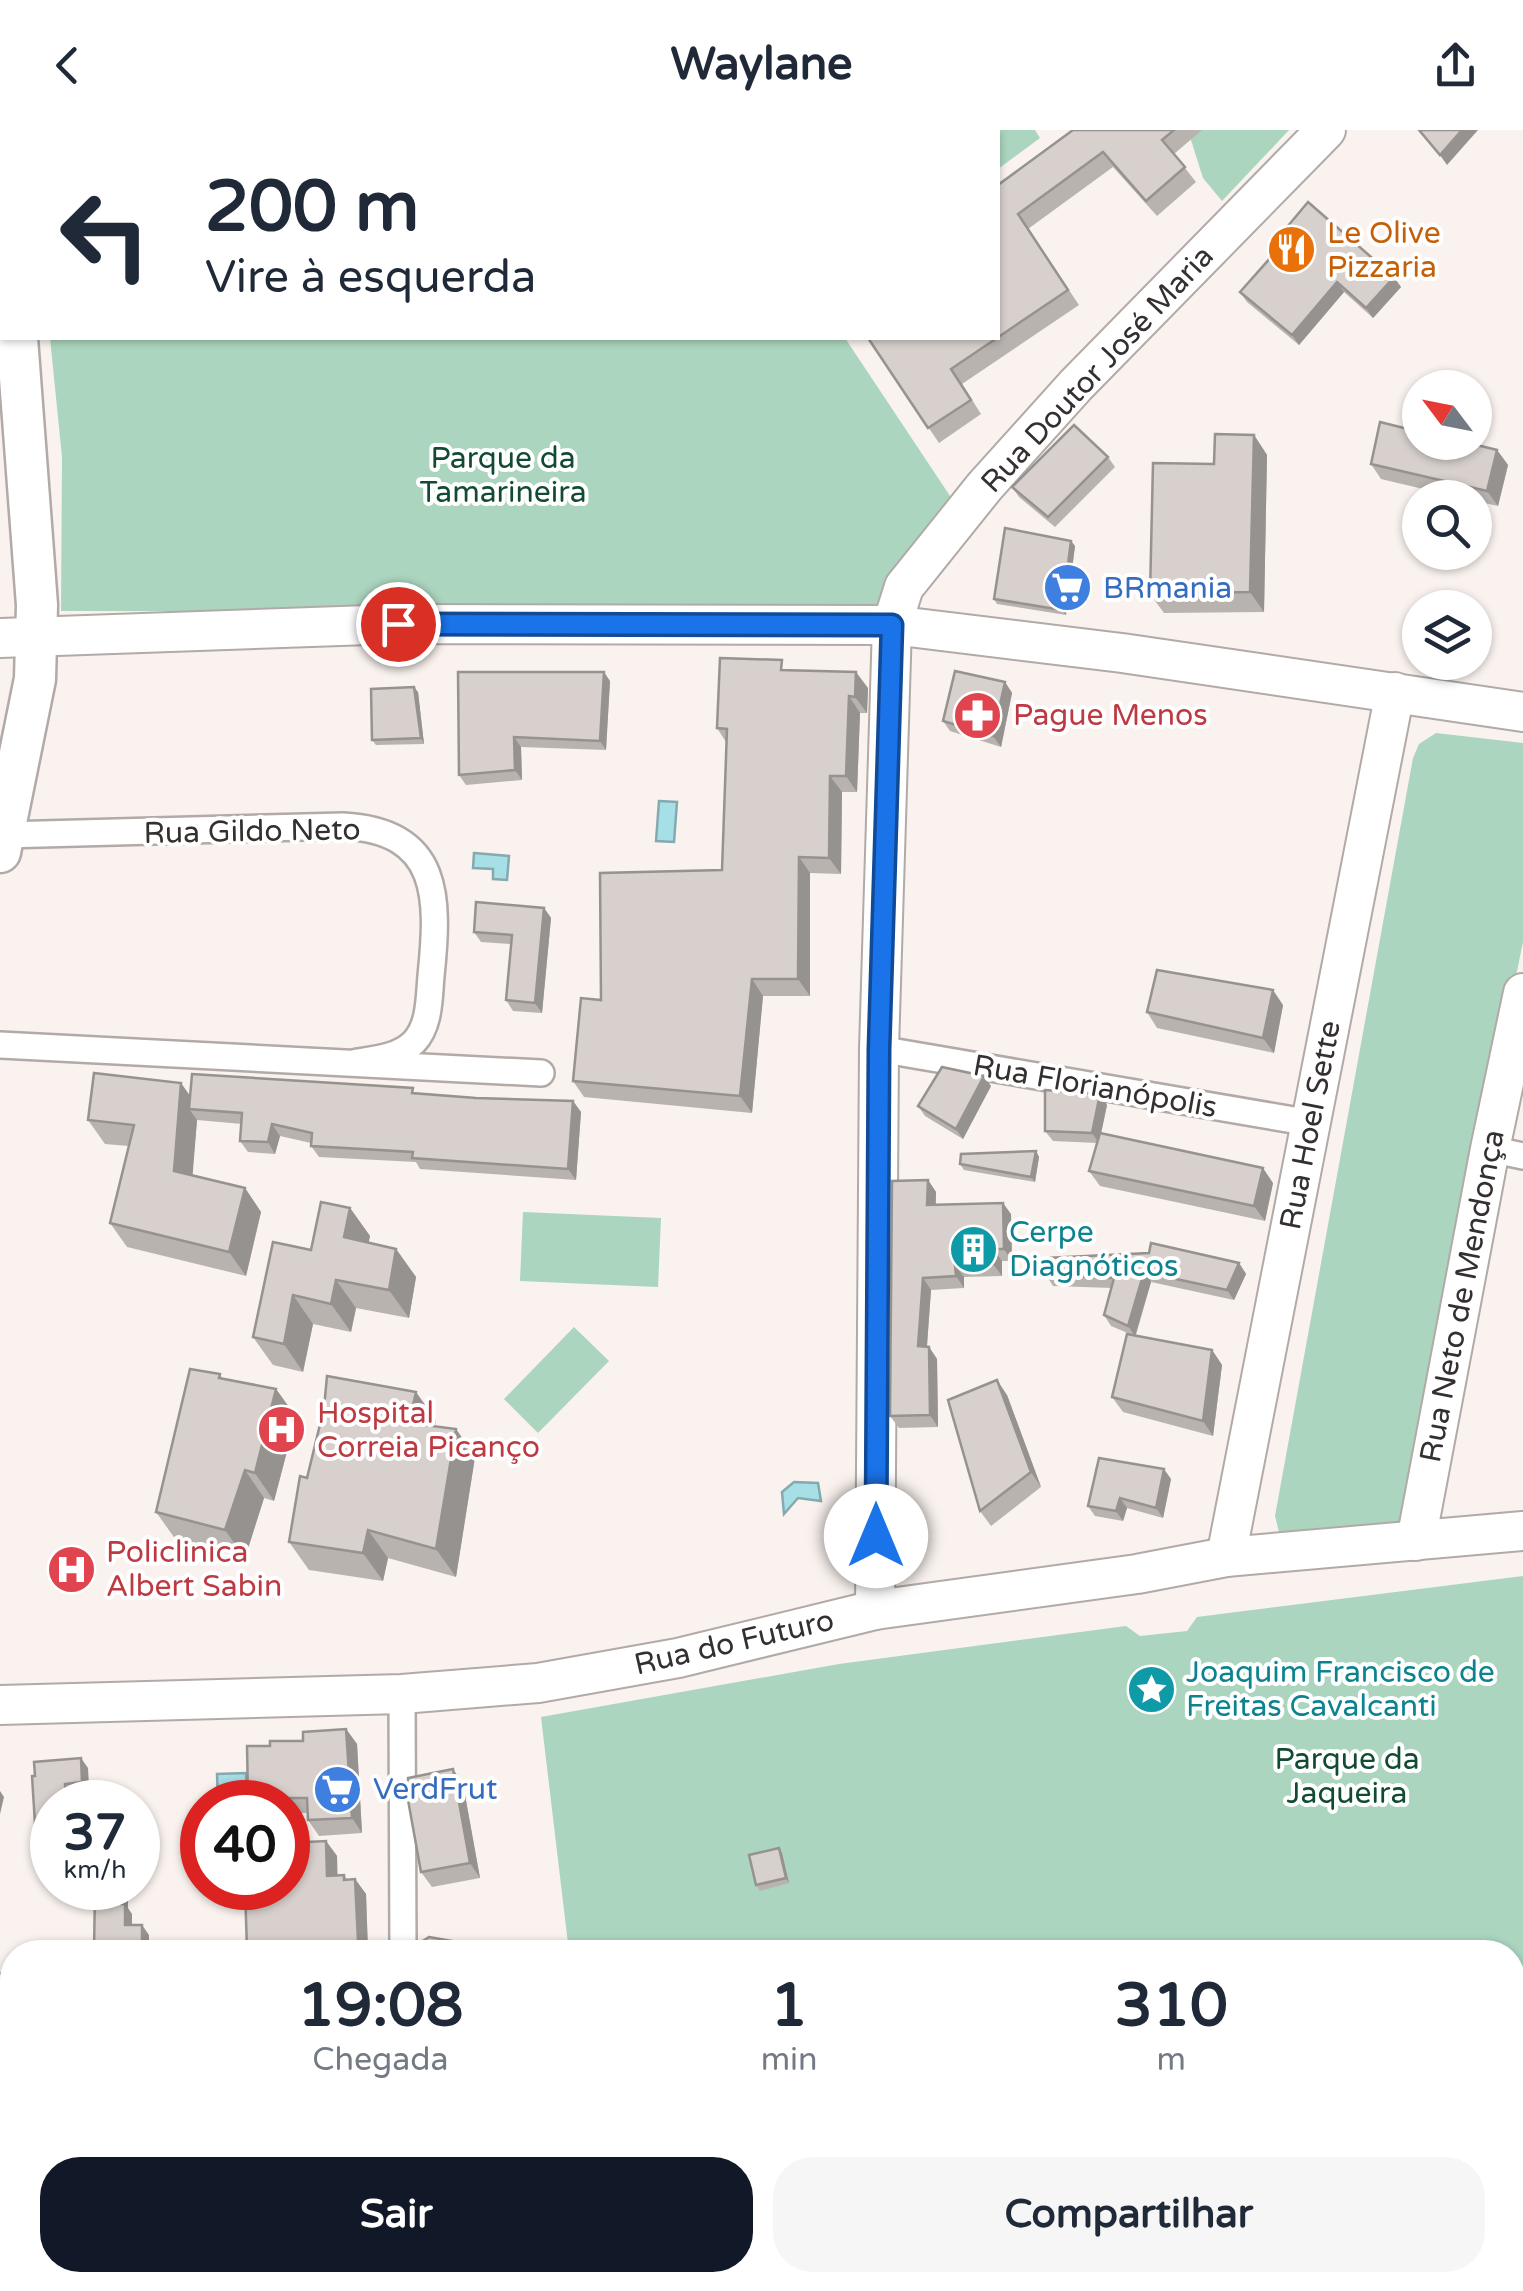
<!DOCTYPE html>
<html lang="pt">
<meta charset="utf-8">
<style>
:root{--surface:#fff;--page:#f6f6f7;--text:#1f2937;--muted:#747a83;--accent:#111827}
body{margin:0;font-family:"Varela Round",sans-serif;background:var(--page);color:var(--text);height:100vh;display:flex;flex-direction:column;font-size:38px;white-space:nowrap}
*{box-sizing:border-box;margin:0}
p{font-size:32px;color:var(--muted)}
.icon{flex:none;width:55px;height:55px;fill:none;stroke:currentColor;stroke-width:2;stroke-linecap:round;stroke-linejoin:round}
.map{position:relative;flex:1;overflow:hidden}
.side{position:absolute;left:0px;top:1810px;width:1525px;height:352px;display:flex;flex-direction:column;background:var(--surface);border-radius:40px 40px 0 0;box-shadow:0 2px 8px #0004}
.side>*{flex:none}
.top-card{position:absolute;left:0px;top:0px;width:1000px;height:210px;box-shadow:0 2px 8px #0004;background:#fff;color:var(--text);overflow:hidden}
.needle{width:65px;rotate:302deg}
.controls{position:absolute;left:1402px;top:240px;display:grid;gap:20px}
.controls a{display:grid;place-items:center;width:90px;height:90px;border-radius:50%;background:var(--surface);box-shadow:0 2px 8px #0004;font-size:50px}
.speed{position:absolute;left:30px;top:1650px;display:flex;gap:20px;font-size:50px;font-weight:700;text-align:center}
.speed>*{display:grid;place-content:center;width:130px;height:130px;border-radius:50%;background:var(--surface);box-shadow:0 2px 8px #0004;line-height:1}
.speed small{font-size:25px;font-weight:400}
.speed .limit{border:15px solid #d22;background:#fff;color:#111}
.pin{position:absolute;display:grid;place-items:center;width:85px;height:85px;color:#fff;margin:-42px;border:5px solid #fff;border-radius:50%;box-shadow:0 2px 10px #0007}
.me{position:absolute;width:110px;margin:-55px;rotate:0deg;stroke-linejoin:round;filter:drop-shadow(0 0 8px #0008)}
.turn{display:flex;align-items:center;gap:35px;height:210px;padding:0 40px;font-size:45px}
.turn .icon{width:130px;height:130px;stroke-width:2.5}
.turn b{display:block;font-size:70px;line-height:85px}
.eta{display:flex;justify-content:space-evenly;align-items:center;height:170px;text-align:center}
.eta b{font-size:60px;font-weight:800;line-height:70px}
.button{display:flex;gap:20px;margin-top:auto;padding:20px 40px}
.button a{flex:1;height:115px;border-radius:40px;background:var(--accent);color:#fff;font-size:40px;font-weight:800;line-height:115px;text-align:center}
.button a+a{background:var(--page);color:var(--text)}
header{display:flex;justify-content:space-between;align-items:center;height:130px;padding:0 40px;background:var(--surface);font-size:45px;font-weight:800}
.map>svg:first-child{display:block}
</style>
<header><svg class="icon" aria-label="back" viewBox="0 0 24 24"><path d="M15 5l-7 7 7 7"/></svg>Waylane<svg class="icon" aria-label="share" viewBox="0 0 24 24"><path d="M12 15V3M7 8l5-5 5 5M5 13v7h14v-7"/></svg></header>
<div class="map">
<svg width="1523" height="2161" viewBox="0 0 1523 2161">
<rect width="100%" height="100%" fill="#f9f2ee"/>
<g fill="#abd5bf">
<path d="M0,0H808L2,2V44Z"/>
<path d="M906,0H1035L1040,8L998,39V2Z"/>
<path d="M1198,0H1289L1222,71L1203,48L1190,7Z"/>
<path d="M50,208H845L956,375L874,482L61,481L62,327Z"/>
<path d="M1436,603L1523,613V812L1403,1395L1280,1406L1275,1386L1413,628L1419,614Z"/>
<path d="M523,1082L661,1088L658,1157L520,1151Z"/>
<path d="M574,1197L609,1231L538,1303L504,1269Z"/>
<path d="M1523,1446V2161H536L538,2150H1512V1822H569L541,1587L839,1534L1126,1496L1140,1506L1187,1501L1197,1487Z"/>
<path d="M170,2150H374L373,2161H173Z"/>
</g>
<g fill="#a7dfe6" stroke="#84aaaf" stroke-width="2.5">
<path d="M659,671L677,672L674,712L656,711Z"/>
<path d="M474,723L509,726L507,750L493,749V739L473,738Z"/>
<path d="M794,1352L818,1353L821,1371L798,1368L784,1384L782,1362Z"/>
<path d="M246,1643L247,1672H218L217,1644Z"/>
</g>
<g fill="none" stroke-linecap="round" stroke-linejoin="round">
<defs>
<g id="street">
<path d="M4,705L343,696C441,701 439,768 431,846C429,868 430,895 414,912C399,927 377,929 357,932"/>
<path d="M0,915L541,943"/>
<path d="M879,919L1311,993"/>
<path d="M1490,1019L1523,1026"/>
<path d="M402,1564L403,1822"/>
<path d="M0,1857L12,1864"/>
<path d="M143,2150L146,2161"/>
<path d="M383,2161L385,2150"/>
</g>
<g id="secondary">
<path d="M0,508L398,494L892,495L1122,523L1523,582"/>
<path d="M1416,1411L1490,1019L1523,863"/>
<path d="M1226,1427L1395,562"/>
<path d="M875,1480L879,919L892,495L904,457L985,356L1076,255L1326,0"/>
<path d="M0,1575L402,1564L538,1553L678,1528L875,1480L1137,1444L1226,1427L1523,1401"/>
</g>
<g id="primary">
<path d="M0,128L2,137"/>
<path d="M0,722L35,549L37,475L17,208"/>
</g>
</defs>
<use href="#street" stroke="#b1aaa6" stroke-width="30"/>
<use href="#secondary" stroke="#b1aaa6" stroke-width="42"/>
<use href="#primary" stroke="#b1aaa6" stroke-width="45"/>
<use href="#street" stroke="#fff" stroke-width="25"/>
<use href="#secondary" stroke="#fff" stroke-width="38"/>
<use href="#primary" stroke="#fff" stroke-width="40"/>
</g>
<g fill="#b9b3af">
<path d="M1073,0H1202L1174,24L1196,52L1157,86L1113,37L1028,99L1079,175L962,254L981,284L939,313L868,208H998V55Z"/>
<path d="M1282,103L1401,157L1373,188L1344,162L1299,215L1247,172L1240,162L1287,110Z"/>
<path d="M1254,305L1267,325L1264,482L1164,483L1150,464L1214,334Z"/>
<path d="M1497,320L1508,335L1498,376L1475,371V368H1461L1381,349L1371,334Z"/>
<path d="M1108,327L1115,337L1055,397L1019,367L1012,357Z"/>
<path d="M1071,411L1075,416L1066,485L997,474L994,469Z"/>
<path d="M789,540L868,558L867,583H860L857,662H842L841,744L810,743V866H763L752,983L584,967L573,951L601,870L722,740L726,612L717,598Z"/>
<path d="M458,542L610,551L606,620L521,617L522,650L466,655L459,645Z"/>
<path d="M1005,552L1012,563L1001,617L950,601L943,591Z"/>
<path d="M418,562L424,614L376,615L372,610Z"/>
<path d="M544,778L551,788L542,883L513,881L506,870L511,814L481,812L474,802Z"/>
<path d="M1283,875L1274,923L1157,898L1147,882Z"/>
<path d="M991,956L963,1009L925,986L918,976Z"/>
<path d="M416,963L476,968L573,971L581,982L576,1050L420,1039L416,1032L319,1027L311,1016V1013L280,1006L275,1024L248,1022L240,1011L242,994L197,990L192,1046L245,1058L261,1082L246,1146L127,1117L110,1093L129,1016L105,1014L88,990L190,966Z"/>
<path d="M1107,975L1101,1003L1273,1053L1265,1091L1100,1056L1089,1041L1097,1013L1053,1011L1045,1001Z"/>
<path d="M1036,1021L1039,1027L1035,1052L964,1040L960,1034Z"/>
<path d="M928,1050L936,1062V1075L1011,1084L1012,1131H1002V1146L964,1147V1158L931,1160L927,1217H929L937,1229L938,1297L899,1298L890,1286Z"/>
<path d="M350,1078L370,1106L368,1113L396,1119L416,1147L409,1188L356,1178L351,1202L313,1194L303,1242L273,1235L253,1207L311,1120Z"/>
<path d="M1239,1133L1246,1144L1234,1170L1151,1152L1136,1205L1212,1220L1222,1235L1213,1306L1123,1282L1112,1267L1130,1204L1111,1196L1104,1185L1112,1158L1053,1156L1046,1145Z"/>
<path d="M220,1244L222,1248L276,1259L296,1287L274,1371L264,1368L245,1428L176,1410L156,1382Z"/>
<path d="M1007,1265L1041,1357L991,1396L980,1381Z"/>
<path d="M436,1290L435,1296L456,1299L475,1327L456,1447L388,1428L383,1451L309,1440L289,1412L307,1348Z"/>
<path d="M1171,1349L1163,1388L1127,1378L1123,1391L1095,1386L1088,1376Z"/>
<path d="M346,1599L357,1614L362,1703L319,1706L308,1690V1683H288V1672H251L248,1668L270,1616L303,1611Z"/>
<path d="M88,1638L89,1663L72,1664L52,1672V1703L42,1704L35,1694L32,1646Z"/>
<path d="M463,1654L480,1748L432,1757L421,1742Z"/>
<path d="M326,1711L337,1726V1745H344L347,1749H355L366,1764L368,1822H249L247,1820Z"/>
<path d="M779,1718L782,1723L789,1753L760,1761L756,1755Z"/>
<path d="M0,1970L9,1997L0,2000Z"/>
</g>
<g fill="#96928f">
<rect x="734" y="0" width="13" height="2"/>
<path d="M1462,0H1478L1447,35L1440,25Z"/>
<path d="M1394,147L1401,157L1373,188L1366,178Z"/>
<path d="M1337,152L1344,162L1299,215L1292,205Z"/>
<path d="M1254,305L1267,325L1264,482L1250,462Z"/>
<path d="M1497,320L1508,335L1498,376L1487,361Z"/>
<path d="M1071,411L1075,416L1066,485L1062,480Z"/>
<path d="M604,542L610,551L606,620L600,611Z"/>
<path d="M856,542L868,558L867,583L855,567Z"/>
<path d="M1005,552L1012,563L1001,617L993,606Z"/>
<path d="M414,557L418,562L424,614L421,608Z"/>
<path d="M849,566L860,583L857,662L846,646Z"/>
<path d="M514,607L521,617L522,650L515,640Z"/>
<path d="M830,646L842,662L841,744L829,728Z"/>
<path d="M799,727L810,743V866L798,849Z"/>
<path d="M544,778L551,788L542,883L535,873Z"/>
<path d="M752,849L763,866L752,983L740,966Z"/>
<path d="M1273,860L1283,875L1274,923L1263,908Z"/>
<path d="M984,946L991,956L963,1009L956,999Z"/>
<path d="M181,953L198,977L189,979L197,990L191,1065L174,1041Z"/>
<path d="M1100,964L1107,975L1099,1013L1092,1003Z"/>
<path d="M573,971L581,982L576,1050L568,1039Z"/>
<path d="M272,994L280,1006L275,1024L268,1012Z"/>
<path d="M1036,1021L1039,1027L1035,1052L1031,1047Z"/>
<path d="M1263,1038L1273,1053L1265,1091L1254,1076Z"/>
<path d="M928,1050L936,1062L935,1087L927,1075Z"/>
<path d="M245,1058L261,1082L246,1146L229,1122Z"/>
<path d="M1003,1073L1011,1084L1012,1131L1004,1119Z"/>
<path d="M350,1078L370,1106L364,1135L344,1107Z"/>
<path d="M396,1119L416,1147L409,1188L389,1160Z"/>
<path d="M993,1119L1002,1131V1146L993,1134Z"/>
<path d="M1239,1133L1246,1144L1234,1170L1227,1160Z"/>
<path d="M955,1135L964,1147V1158L956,1146Z"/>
<path d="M1144,1142L1151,1152L1135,1206L1128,1196Z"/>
<path d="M923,1148L931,1160L926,1228L918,1216Z"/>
<path d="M336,1150L356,1178L351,1202L331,1174Z"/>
<path d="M293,1165L313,1194L303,1242L284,1214Z"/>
<path d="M929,1217L937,1229L938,1297L930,1285Z"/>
<path d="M1212,1220L1222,1235L1213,1306L1203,1291Z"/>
<path d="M997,1250L1007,1265L1041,1357L1031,1342Z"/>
<path d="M276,1259L296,1287L274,1371L255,1343Z"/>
<path d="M416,1262L436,1290L429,1321L409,1293Z"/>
<path d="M456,1299L475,1327L456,1447L436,1419Z"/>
<path d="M1164,1339L1171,1349L1163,1388L1156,1378Z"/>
<path d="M245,1340L264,1368L245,1428L225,1400Z"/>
<path d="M1120,1368L1127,1378L1123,1391L1116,1381Z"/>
<path d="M368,1400L388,1428L383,1451L363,1423Z"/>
<path d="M346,1599L357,1614L362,1703L352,1688Z"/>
<path d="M81,1628L88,1638L89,1663L82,1652Z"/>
<path d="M453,1639L463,1654L480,1748L470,1733Z"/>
<path d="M65,1654L72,1664L73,1672H66Z"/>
<path d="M0,1661L4,1667L0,1684Z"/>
<path d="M326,1711L337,1726L338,1761L327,1746Z"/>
<path d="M779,1718L782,1723L789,1753L786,1748Z"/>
<path d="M355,1749L366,1764L368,1822H366L358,1811Z"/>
<path d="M121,1758L128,1768V1778L132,1784V1805L125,1795L121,1774Z"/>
<path d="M142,1795L149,1805V1822H142Z"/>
<path d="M0,1970L9,1997L2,1987Z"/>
</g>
<g fill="#d7d0cc" stroke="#96928f" stroke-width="2.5">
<rect x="636" y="0" width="98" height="2"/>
<path d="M1073,0H1174L1162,10L1185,37L1146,71L1103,22L1018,84L1068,160L951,239L971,270L928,298L868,208H998V55Z"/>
<path d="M1419,0H1462L1440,25Z"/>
<path d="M1308,72L1394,147L1366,178L1337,152L1292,205L1240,162L1288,108L1282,103Z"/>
<path d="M1380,292L1420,302V312H1465L1497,320L1487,361L1371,334Z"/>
<path d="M1074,295L1108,327L1048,387L1012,357Z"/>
<path d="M1215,304L1254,305L1250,462L1150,464L1153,333L1214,334Z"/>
<path d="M1005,398L1071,411L1062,480L994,469Z"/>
<path d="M720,528L782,530L781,540L856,542L855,567L849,566L846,646H830L829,728L799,727L798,849H752L740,966L573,951L581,868L601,870L600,743L722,740L727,599L717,598Z"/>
<path d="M955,541L1005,552L993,606L943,591Z"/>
<path d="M458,542H604L600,611L514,607L515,640L459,645Z"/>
<path d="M414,557L421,608L372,610L371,559Z"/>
<path d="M476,772L544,778L535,873L506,870L512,805L474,802Z"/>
<path d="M1157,840L1273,860L1263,908L1147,882Z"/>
<path d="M942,937L984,946L956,999L918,976Z"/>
<path d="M94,943L181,953L174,1041L245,1058L229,1122L110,1093L134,995L88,990Z"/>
<path d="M192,944L413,958L412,963L476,968L573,971L568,1039L412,1028L413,1022L311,1016L312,1003L272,994L268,1012L240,1011L242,983L189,979Z"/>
<path d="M1045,960L1100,964L1092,1003L1045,1001Z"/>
<path d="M1100,1003L1263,1038L1254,1076L1089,1041Z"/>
<path d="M1036,1021L1031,1047L960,1034L961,1024Z"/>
<path d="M928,1050L927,1075L1003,1073L1004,1119H993V1134L955,1135L956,1146L923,1148L918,1216L929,1217L930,1285L890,1286L892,1051Z"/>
<path d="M321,1072L350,1078L344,1107L396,1119L389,1160L336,1150L331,1174L293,1165L284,1214L253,1207L273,1112L311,1120Z"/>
<path d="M1151,1113L1239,1133L1227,1160L1144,1142L1128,1196L1104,1185L1114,1148L1046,1145V1128L1149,1123Z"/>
<path d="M1127,1204L1212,1220L1203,1291L1112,1267Z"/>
<path d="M190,1239L220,1244L219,1248L276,1259L255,1343L245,1340L225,1400L156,1382Z"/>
<path d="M327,1246L416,1262L409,1293L456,1299L436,1419L368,1400L363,1423L289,1412L300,1346L307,1348L324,1278Z"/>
<path d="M997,1250L1031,1342L980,1381L948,1270Z"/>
<path d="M1099,1328L1164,1339L1156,1378L1120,1368L1116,1381L1088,1376Z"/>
<path d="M346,1599L352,1688L308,1690L307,1668H248L247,1616H270V1611H303V1602Z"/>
<path d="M81,1628L82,1652L65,1654L66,1672H52V1693L35,1694L32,1646H35L34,1632Z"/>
<path d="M453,1639L470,1733L421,1742L408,1670V1648Z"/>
<path d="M326,1711L327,1746L344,1745V1750L355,1749L358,1811L300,1815V1822H277V1820H247L245,1758H288V1713Z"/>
<path d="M779,1718L786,1748L756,1755L749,1725Z"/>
<path d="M95,1758H121V1774H125V1795H142V1822H94Z"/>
<path d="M429,1807L457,1812L466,1822H412V1818Z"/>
<path d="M441,2150H467L490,2153L489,2161H440Z"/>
</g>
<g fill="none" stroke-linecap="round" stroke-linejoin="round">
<defs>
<path id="route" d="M398,494L892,495L879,919L876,1406"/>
</defs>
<use href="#route" stroke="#114b97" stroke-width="25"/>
<use href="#route" stroke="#1a73e8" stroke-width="18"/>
</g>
<defs>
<symbol id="restaurant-disc" viewBox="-11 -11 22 22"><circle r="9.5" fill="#e8710a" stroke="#fff"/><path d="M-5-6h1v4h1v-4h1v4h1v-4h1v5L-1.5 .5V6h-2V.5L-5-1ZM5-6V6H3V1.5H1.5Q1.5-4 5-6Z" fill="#fff"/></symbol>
<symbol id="supermarket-disc" viewBox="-11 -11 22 22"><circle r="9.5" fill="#3f7fe0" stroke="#fff"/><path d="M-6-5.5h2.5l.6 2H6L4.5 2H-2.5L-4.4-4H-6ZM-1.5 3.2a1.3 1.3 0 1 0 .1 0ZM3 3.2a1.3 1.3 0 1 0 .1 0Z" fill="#fff"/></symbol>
<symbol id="pharmacy-disc" viewBox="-11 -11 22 22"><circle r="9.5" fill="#e0444e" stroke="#fff"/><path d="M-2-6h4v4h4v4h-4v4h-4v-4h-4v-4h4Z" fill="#fff"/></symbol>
<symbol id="building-disc" viewBox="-11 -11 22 22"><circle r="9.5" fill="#0f9aa8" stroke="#fff"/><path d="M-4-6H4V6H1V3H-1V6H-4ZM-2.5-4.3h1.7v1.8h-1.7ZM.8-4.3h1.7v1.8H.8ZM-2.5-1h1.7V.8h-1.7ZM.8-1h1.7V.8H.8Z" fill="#fff"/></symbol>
<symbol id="hospital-disc" viewBox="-11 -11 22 22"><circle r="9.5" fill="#e0444e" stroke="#fff"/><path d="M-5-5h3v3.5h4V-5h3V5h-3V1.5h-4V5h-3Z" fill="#fff"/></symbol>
<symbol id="sight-disc" viewBox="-11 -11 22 22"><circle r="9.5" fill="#0f9aa8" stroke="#fff"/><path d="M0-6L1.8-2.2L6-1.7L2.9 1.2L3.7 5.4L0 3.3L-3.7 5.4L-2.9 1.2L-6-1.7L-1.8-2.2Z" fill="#fff"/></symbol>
</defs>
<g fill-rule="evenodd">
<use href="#restaurant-disc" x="1264" y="92" width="55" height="55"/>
<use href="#supermarket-disc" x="1040" y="430" width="55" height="55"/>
<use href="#pharmacy-disc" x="950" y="558" width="55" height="55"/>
<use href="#building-disc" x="946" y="1092" width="55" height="55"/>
<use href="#hospital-disc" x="254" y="1272" width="55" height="55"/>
<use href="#hospital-disc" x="44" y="1412" width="55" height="55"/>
<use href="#sight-disc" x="1124" y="1532" width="55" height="55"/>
<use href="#supermarket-disc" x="310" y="1632" width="55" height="55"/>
</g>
<g text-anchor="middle" stroke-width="8" stroke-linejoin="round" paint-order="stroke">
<g font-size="30" fill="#c56008" stroke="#fff" text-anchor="start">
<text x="1327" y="113">Le Olive<tspan x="1327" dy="34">Pizzaria</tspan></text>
</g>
<g font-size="30" fill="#33302f" stroke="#fff">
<text transform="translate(1097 239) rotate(-47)" y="10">Rua Doutor José Maria</text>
<text transform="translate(252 701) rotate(-1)" y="10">Rua Gildo Neto</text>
<text transform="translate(1095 956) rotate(10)" y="10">Rua Florianópolis</text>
<text transform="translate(1310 995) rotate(-79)" y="10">Rua Hoel Sette</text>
<text transform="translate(1462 1166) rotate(-79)" y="10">Rua Neto de Mendonça</text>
<text transform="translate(734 1512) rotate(-13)" y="10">Rua do Futuro</text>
</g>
<g font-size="30" fill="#124b34" stroke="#fff">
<text x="503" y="338">Parque da<tspan x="503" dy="34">Tamarineira</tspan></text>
<text x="1347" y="1639">Parque da<tspan x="1347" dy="34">Jaqueira</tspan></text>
</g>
<g font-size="30" fill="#366cbe" stroke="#fff" text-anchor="start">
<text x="1103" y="468">BRmania</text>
<text x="373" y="1669">VerdFrut</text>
</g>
<g font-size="30" fill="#be3a42" stroke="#fff" text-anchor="start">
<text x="1013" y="595">Pague Menos</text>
<text x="317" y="1293">Hospital<tspan x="317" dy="34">Correia Picanço</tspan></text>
<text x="106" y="1432">Policlinica<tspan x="106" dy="34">Albert Sabin</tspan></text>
</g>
<g font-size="30" fill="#0d838f" stroke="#fff" text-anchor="start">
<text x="1009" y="1112">Cerpe<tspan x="1009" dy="34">Diagnóticos</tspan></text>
<text x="1186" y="1552">Joaquim Francisco de<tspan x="1186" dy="34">Freitas Cavalcanti</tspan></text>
</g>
</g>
</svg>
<div class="controls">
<a><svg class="needle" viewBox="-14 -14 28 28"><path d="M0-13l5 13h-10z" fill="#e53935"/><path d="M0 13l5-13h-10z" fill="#747a83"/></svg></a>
<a><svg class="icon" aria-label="search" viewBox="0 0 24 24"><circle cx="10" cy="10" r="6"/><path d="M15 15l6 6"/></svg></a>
<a><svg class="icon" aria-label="layers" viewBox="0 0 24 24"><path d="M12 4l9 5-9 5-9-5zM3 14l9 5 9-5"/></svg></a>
</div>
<div class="speed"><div>37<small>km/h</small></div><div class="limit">40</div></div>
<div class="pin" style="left:398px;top:494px;background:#d93025"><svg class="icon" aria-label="arrive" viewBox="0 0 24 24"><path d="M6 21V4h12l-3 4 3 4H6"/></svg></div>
<svg class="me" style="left:876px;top:1406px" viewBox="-20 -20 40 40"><circle r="19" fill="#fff"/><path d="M0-13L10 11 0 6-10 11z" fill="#1a73e8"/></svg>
<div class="top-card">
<div class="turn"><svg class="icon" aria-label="left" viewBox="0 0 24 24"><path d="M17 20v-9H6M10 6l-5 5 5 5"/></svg><div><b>200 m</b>Vire à esquerda</div></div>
</div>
<section class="side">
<div class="eta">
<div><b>19:08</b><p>Chegada</p></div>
<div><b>1</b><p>min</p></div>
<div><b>310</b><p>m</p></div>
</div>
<div class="button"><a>Sair</a><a>Compartilhar</a></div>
</section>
</div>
